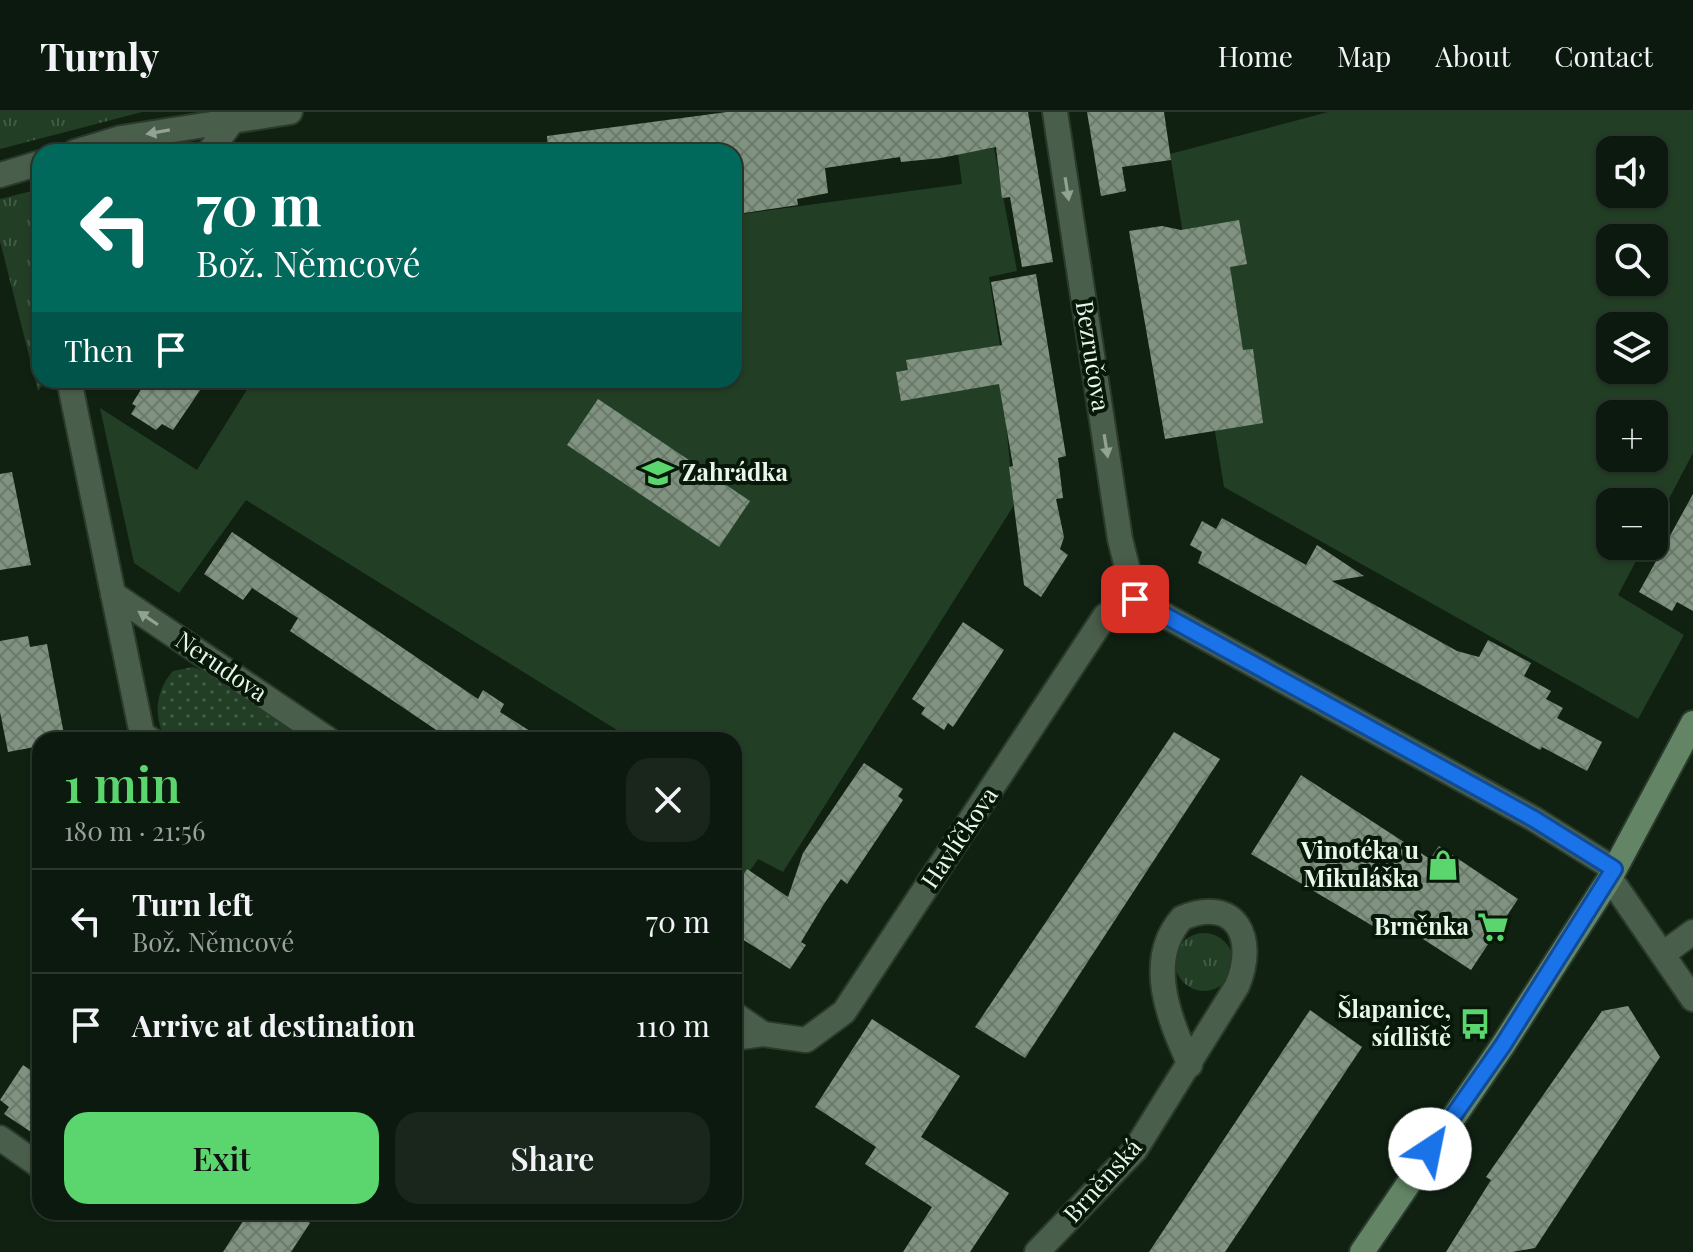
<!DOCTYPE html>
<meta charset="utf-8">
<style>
:root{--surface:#0c190e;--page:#1a261c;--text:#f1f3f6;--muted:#9aa09e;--line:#2c382e;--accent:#5bd56e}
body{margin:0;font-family:"Playfair Display",serif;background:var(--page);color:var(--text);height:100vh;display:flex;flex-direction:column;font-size:30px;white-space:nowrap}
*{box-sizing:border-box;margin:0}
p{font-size:26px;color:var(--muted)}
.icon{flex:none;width:44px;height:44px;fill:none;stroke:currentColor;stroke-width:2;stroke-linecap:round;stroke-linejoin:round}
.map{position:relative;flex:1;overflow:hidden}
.drawer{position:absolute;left:32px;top:620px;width:710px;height:488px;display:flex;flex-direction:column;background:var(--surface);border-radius:24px;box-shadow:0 2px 6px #0004,0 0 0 2px var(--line)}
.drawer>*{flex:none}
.banner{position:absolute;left:32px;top:32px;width:710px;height:244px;border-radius:24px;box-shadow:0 2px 6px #0004,0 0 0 2px var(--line);background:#00695c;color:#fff;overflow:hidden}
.tools{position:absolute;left:1596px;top:24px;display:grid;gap:16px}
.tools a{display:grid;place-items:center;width:72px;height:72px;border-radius:16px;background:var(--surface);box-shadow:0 2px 6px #0004,0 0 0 2px var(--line);font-size:40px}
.pin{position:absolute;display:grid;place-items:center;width:68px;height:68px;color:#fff;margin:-34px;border-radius:16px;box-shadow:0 4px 12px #0006}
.me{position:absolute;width:88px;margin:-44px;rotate:34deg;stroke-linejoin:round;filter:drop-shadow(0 0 6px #0008)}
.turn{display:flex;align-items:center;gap:28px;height:168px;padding:0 32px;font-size:36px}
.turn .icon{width:104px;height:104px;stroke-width:2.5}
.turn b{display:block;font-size:56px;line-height:68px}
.then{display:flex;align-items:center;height:76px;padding:0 32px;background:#0003;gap:16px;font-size:30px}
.round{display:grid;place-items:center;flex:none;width:84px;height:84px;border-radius:24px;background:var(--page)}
.head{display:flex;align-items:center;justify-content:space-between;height:136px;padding:0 32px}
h1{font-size:48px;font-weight:600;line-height:60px;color:var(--accent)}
.button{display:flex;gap:16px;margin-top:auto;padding:16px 32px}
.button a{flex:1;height:92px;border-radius:24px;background:var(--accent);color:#111;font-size:32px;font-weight:600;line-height:92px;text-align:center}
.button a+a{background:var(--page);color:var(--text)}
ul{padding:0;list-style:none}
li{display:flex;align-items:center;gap:24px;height:104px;padding:0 32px;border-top:2px solid var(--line)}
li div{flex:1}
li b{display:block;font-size:30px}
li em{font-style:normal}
header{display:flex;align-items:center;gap:48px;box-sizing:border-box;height:112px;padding:0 40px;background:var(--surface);border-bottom:2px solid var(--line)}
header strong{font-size:38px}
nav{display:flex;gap:44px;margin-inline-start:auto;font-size:28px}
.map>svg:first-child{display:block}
</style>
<header>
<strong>Turnly</strong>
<nav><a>Home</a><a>Map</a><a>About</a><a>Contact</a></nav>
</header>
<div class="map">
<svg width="1693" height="1140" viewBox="0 0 1693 1140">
<defs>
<pattern id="grass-tufts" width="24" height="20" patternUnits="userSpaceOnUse" patternTransform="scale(2)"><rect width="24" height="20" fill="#223f25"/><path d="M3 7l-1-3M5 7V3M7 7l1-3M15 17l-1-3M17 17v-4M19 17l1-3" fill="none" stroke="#425b45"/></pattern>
<pattern id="park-dots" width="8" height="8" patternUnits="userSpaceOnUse" patternTransform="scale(2)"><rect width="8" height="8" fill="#223f25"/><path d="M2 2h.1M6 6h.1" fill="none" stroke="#425b45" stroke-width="1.8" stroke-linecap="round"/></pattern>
<pattern id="building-cross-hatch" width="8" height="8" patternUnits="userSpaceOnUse" patternTransform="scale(2)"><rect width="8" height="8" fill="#7f9380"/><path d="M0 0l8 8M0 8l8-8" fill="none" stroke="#6b796c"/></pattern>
</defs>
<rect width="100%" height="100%" fill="#102112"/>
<g fill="url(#grass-tufts)">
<path d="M0,0H142L0,37Z"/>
<path d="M40,77V268H46L38,279L0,129V87Z"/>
<circle cx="1204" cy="850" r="29"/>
</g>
<path fill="url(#park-dots)" d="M193,555L224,567L313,628H166C153,605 155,579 173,559Z"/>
<g fill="#223f25" fill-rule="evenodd">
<path d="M1328,0H1693V341L1654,415V390H1610V434H1644L1618,483L1684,523L1638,607L1224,375L1170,42ZM1610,38H1654V82H1610ZM1610,126H1654V170H1610ZM1610,214H1654V258H1610ZM1610,302H1654V346H1610Z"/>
<path d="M994,36L1017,159L989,165L1006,271V311L1014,393L783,760L758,747L734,782V628H633L246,388L179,481L134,451L100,296L197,358L253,268H734V103L962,72L958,41Z"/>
</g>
<g fill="url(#building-cross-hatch)">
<path d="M727,0H1028L1053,150L1022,155L1010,85L1002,86L996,35L941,46L901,50L900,45L825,56L828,81L797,87L798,93L737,102L734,40H548L547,24Z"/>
<path d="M1087,0H1164L1171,48L1122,55L1126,79L1101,84Z"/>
<path d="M1239,108L1247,152L1230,155L1243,238L1253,237L1263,311L1165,327L1129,119L1162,114L1181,118Z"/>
<path d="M1036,162L1066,344L1058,346L1063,386L1056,387L1064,425L1060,437L1068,443L1041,485L1024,473L1009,355L1013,354L999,272L901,289L896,260L908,258L906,248L1002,233L991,170Z"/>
<path d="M147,268H207L173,318L162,312L156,318L131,302L136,294L132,292Z"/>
<path d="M598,287L750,389L719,435L567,333Z"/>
<path d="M12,360L31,453L0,458V362Z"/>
<path d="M1693,382V499L1677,490L1672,499L1639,480Z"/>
<path d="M1222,406L1306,453L1317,433L1364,464L1332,469L1457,539L1479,545L1488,528L1531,551L1524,564L1551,579L1546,587L1563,596L1557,606L1602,630L1587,659L1542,635L1540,638L1198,451L1202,440L1190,433L1202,409L1216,417Z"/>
<path d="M232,420L478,587L483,578L504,592L500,600L544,628H451L290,519L298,506L252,476L243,488L204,462Z"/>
<path d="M963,510L1004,538L953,615L948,611L944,618L921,602L925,596L912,587Z"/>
<path d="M28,524L30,535L47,532L65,628H40V634L8,640L0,600V529Z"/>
<path d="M1174,620L1220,647L1025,946L975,915Z"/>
<path d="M864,651L903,677L898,684L903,688L847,772L841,767L824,792L801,830L806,833L790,857L734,822V777L747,757L788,785L803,741Z"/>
<path d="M1301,663L1430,747L1439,734L1518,787L1471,858L1392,807L1383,820L1251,742Z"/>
<path d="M1628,894L1660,945L1535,1136L1512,1140H1446L1491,1068L1486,1065L1602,899Z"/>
<path d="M1310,898L1362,935L1332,980L1225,1140H1149Z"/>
<path d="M872,907L960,964L921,1025L1009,1081L970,1140H903L932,1095L865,1052L876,1035L815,995Z"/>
<path d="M23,953L40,964V1026L4,1002L9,995L0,988Z"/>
<path d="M249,1100H293L310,1111L291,1140H223Z"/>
</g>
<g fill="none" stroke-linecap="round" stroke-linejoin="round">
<defs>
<g id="street">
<path d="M1055,0L1120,427L1135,487"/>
<path d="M75,40L121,26L290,0"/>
<path d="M209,40L234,7L228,3"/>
<path d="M0,63L40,51"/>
<path d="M69,268L142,622L151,628"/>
<path d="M113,482L329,628"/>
<path d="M1135,487L1534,707L1614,757"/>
<path d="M1610,766L1693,887"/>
<path d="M1663,842L1693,820"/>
<path d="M734,902L763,922"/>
<path d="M734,926L763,922L806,928L844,900L1105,504L1135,487"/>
<path d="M0,1026L40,1054"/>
<path d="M1037,1140L1135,1038L1237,874C1257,827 1237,783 1182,806C1144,849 1170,908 1190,953"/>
</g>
<path id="secondary" d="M1362,1140L1503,933L1610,766L1693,611"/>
</defs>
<use href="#street" stroke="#2a3b2c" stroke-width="28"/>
<use href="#secondary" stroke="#2a3b2c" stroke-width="28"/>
<use href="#street" stroke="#4a5f4b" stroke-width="24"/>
<use href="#secondary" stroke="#638565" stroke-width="24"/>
</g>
<defs><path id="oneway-solid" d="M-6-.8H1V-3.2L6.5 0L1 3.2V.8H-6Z" transform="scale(2)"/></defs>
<g fill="#92a393">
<use href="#oneway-solid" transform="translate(158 20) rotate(170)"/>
<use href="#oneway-solid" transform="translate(1067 77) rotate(81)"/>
<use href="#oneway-solid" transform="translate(1106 334) rotate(81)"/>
<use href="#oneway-solid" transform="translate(148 506) rotate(-146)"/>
</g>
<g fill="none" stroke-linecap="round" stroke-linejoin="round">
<defs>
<path id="route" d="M1135,487L1534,707L1614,757L1503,933L1430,1037"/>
</defs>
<use href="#route" stroke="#114b97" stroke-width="20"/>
<use href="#route" stroke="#1a73e8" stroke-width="14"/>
</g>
<defs>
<symbol id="school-bare" viewBox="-9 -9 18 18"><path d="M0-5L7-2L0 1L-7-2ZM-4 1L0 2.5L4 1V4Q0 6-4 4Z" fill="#5bd56e" stroke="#071809" stroke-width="2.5" paint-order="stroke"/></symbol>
<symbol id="shop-bare" viewBox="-9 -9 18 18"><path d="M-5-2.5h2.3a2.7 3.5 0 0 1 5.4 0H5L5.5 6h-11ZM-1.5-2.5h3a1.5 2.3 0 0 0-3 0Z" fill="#5bd56e" stroke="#071809" stroke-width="2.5" paint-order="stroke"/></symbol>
<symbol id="supermarket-bare" viewBox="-9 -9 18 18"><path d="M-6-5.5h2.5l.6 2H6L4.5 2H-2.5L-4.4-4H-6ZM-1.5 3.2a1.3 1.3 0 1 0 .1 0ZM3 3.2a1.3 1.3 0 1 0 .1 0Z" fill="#5bd56e" stroke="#071809" stroke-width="2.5" paint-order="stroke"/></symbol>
<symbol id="bus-bare" viewBox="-9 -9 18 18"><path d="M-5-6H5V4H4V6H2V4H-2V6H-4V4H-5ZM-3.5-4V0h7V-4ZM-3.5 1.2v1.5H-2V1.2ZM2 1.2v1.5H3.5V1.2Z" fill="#5bd56e" stroke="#071809" stroke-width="2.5" paint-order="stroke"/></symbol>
</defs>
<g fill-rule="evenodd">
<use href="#school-bare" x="636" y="339" width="44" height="44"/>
<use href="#shop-bare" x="1421" y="731" width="44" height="44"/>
<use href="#supermarket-bare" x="1471" y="793" width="44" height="44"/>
<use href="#bus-bare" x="1453" y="890" width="44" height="44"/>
</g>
<g text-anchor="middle" stroke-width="8" stroke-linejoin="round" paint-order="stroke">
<g font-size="24" fill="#eaf6eb" stroke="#071809">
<text transform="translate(1092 244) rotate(81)" y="8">Bezručova</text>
<text transform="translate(221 555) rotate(34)" y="8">Nerudova</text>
<text transform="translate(960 726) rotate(-56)" y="8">Havlíčkova</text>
<text transform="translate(1103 1069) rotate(-48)" y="8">Brněnská</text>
</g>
<g font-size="24" font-weight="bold" fill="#eaf6eb" stroke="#071809" text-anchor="end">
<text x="682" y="369" text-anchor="start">Zahrádka</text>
<text x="1419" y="747">Vinotéka u<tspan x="1419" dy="28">Mikuláška</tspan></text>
<text x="1469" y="823">Brněnka</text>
<text x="1451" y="906">Šlapanice,<tspan x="1451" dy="28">sídliště</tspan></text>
</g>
</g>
</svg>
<div class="tools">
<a><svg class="icon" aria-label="sound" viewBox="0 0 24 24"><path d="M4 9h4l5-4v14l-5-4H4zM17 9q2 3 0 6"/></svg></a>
<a><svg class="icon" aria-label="search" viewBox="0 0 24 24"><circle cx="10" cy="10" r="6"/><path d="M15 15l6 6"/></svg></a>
<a><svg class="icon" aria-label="layers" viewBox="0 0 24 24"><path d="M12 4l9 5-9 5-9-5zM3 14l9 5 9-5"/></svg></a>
<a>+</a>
<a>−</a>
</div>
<div class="pin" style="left:1135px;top:487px;background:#d93025"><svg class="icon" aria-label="arrive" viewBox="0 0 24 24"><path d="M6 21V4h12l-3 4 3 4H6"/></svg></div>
<svg class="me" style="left:1430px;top:1037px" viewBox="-20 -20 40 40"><circle r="19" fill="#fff"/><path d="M0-13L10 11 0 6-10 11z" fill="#1a73e8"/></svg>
<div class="banner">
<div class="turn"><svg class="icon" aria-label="left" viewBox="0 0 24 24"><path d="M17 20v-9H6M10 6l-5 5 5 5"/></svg><div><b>70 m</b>Bož. Němcové</div></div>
<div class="then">Then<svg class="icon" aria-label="arrive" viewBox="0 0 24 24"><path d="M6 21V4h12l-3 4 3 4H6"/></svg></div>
</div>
<section class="drawer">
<div class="head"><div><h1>1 min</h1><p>180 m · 21:56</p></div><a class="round"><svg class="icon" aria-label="close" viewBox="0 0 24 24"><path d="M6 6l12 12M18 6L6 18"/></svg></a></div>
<ul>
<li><svg class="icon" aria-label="left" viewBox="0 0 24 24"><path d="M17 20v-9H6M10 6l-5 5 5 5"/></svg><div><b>Turn left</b><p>Bož. Němcové</p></div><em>70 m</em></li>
<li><svg class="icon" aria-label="arrive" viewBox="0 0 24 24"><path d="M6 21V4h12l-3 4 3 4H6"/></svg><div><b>Arrive at destination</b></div><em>110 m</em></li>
</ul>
<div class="button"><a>Exit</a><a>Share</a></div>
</section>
</div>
